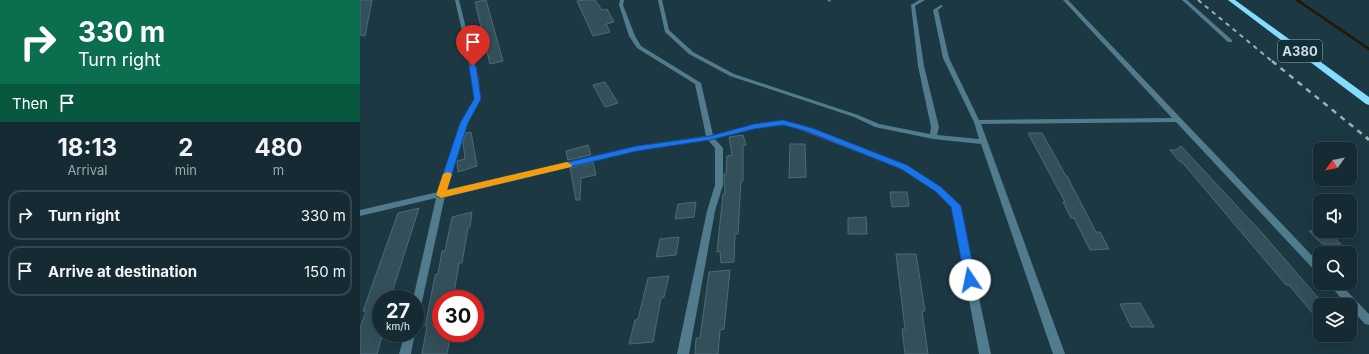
<!DOCTYPE html>
<style>
:root{--surface:#152a32;--page:#22363e;--text:#f1f3f6;--muted:#9da7ac;--line:#34464d}
body{margin:0;font-family:Inter,sans-serif;background:var(--page);color:var(--text);height:100vh;display:flex;flex-direction:column;font-size:15px;white-space:nowrap}
*{box-sizing:border-box;margin:0}
p{font-size:13px;color:var(--muted)}
.icon{flex:none;width:22px;height:22px;fill:none;stroke:currentColor;stroke-width:2;stroke-linecap:round;stroke-linejoin:round}
.map{position:relative;flex:1;overflow:hidden}
.side{display:flex;flex-direction:column;background:var(--surface);width:360px}
.side>*{flex:none}
.guide{background:#0b6e4f;color:#fff;overflow:hidden}
.needle{width:26px;rotate:237deg}
.fabs{position:absolute;left:953px;top:142px;display:grid;gap:8px}
.fabs a{display:grid;place-items:center;width:44px;height:44px;border-radius:8px;background:var(--surface);box-shadow:0 4px 16px #0002,0 0 0 1px var(--line);font-size:20px}
.speed{position:absolute;left:12px;top:290px;display:flex;gap:8px;font-size:20px;font-weight:700;text-align:center}
.speed>*{display:grid;place-content:center;width:52px;height:52px;border-radius:50%;background:var(--surface);box-shadow:0 4px 16px #0002,0 0 0 1px var(--line);line-height:1}
.speed small{font-size:10px;font-weight:400}
.speed .limit{border:6px solid #d22;background:#fff;color:#111}
.pin{position:absolute;display:grid;place-items:center;width:34px;height:34px;color:#fff;margin:-41px -17px;border-radius:50% 50% 50% 0;rotate:-45deg;box-shadow:0 0 4px #0007}
.pin .icon{rotate:45deg}
.me{position:absolute;width:44px;margin:-22px;rotate:349deg;stroke-linejoin:round;filter:drop-shadow(0 0 3px #0008)}
.turn{display:flex;align-items:center;gap:14px;height:84px;padding:0 12px;font-size:18px}
.turn .icon{width:52px;height:52px;stroke-width:2.5}
.turn b{display:block;font-size:28px;line-height:34px}
.then{display:flex;align-items:center;height:38px;padding:0 12px;background:#0003;gap:8px;font-size:15px}
.eta{display:flex;justify-content:space-evenly;align-items:center;height:68px;text-align:center}
.eta b{font-size:24px;font-weight:700;line-height:28px}
ul{padding:0;list-style:none}
li{display:flex;align-items:center;gap:12px;height:50px;margin:0 8px 6px;padding:0 4px;border:2px solid var(--line);border-radius:12px}
li div{flex:1}
li b{display:block;font-size:15px}
li em{font-style:normal}
main{display:flex;flex:1;min-height:0}
.map>svg:first-child{display:block}
</style>
<main>
<section class="side">
<div class="guide">
<div class="turn"><svg class="icon" aria-label="right" viewBox="0 0 24 24"><path d="M7 20v-9h11M14 6l5 5-5 5"/></svg><div><b>330 m</b>Turn right</div></div>
<div class="then">Then<svg class="icon" aria-label="arrive" viewBox="0 0 24 24"><path d="M6 21V4h12l-3 4 3 4H6"/></svg></div>
</div>
<div class="eta">
<div><b>18:13</b><p>Arrival</p></div>
<div><b>2</b><p>min</p></div>
<div><b>480</b><p>m</p></div>
</div>
<ul>
<li><svg class="icon" aria-label="right" viewBox="0 0 24 24"><path d="M7 20v-9h11M14 6l5 5-5 5"/></svg><div><b>Turn right</b></div><em>330 m</em></li>
<li><svg class="icon" aria-label="arrive" viewBox="0 0 24 24"><path d="M6 21V4h12l-3 4 3 4H6"/></svg><div><b>Arrive at destination</b></div><em>150 m</em></li>
</ul>
</section>
<div class="map">
<svg width="1009" height="354" viewBox="0 0 1009 354">
<rect width="100%" height="100%" fill="#1c3843"/>
<g fill="none" stroke-linecap="round" stroke-linejoin="round">
<path stroke="#231700" stroke-width="2.5" d="M937,0L1009,49"/>
</g>
<g fill="#334f5a" stroke="#4d6a76">
<path d="M0,0H12L5,36L0,35Z"/>
<path d="M126,0L143,61L130,64L115,2Z"/>
<path d="M225,0H235L242,10L247,9L254,22L246,24L250,32L233,36L217,1Z"/>
<path d="M245,82L258,103L245,107L233,85Z"/>
<path d="M111,132L117,166L98,172L97,161L105,159L103,141L106,133Z"/>
<path d="M668,133H682L706,176H707L736,232H740L749,249L730,250L714,218H711L703,202H705Z"/>
<path d="M383,135L386,145L383,146V181H381L378,234H375L374,262L361,263L360,251L357,252L363,194H365L364,174H366L367,156L372,155L369,137Z"/>
<path d="M430,144H445L446,177L429,178Z"/>
<path d="M228,145L231,155L208,160L206,151Z"/>
<path d="M821,146L903,234L960,300V322L929,285H926L822,162H820L810,150H816Z"/>
<path d="M233,162L236,175L221,178L220,200H216L210,168Z"/>
<path d="M530,192H547L549,206L532,207Z"/>
<path d="M336,202L334,217L315,219L318,204Z"/>
<path d="M59,208L30,299H21V333H23L17,354H0V328L6,311H3L38,213Z"/>
<path d="M112,212L110,227L108,228L102,263H99L93,299H81V333H91L87,354H62L67,326H65L75,276L76,274H78L82,251H85L92,217Z"/>
<path d="M506,217L507,234H488V218Z"/>
<path d="M949,231H967L981,244H962Z"/>
<path d="M319,237L316,255L296,257L300,239Z"/>
<path d="M536,254H556L565,311H562L568,354H545L542,329H545Z"/>
<path d="M370,270L364,329L360,330L358,354H335L336,338H340L349,272Z"/>
<path d="M309,276L304,297L301,298L293,342L269,344L275,320L278,319L288,278Z"/>
<path d="M780,303L794,327H771L760,304Z"/>
</g>
<g fill="none" stroke-linecap="round" stroke-linejoin="round">
<g fill="#517c8d" fill-rule="evenodd">
<path d="M95,0H99L119,80L120,99L107,123L87,190L277,146L346,136L335,84L277,48L269,36L259,5L260,0H264L263,5L275,36L281,46L341,83L353,135L394,125L425,121L452,128L547,165L581,187L599,204L631,354H619L592,207L575,191L541,169L446,132L423,124L394,129L355,139L363,148V185L355,211L329,354H317L347,211L355,185V148L348,140L277,150L85,196L60,311L59,314L55,315V299H53L76,198L0,216V210L78,192L101,123L114,99L113,80Z"/>
<path d="M298,0H302L309,30L333,52L374,74L498,115L519,124L570,134L571,127L558,66L551,5L559,0H565L555,6L564,66L579,127L577,135L619,139L614,122L583,58L573,10L581,5L583,6L578,10L589,58L619,120L812,118L703,0H708L960,264V274L957,273L816,122L621,124L705,354H693L621,144L573,139L515,127L494,117L370,76L329,54L305,32Z"/>
<path d="M467,0H471V1L469,2Z"/>
<path d="M822,0H827L872,40V42H868Z"/>
<path d="M968,283H979L1009,314V325L1005,324L990,308V305H987Z"/>
<path d="M55,332V333L51,354H39L45,333Z"/>
</g>
<path fill="#84dcfe" fill-rule="evenodd" d="M868,0H875L1009,97V105L1006,104Z"/>
<path stroke="#9db0b8" stroke-width="2" stroke-dasharray="4.5 4.5" stroke-linecap="butt" d="M838,0L913,62"/>
<path stroke="#9db0b8" stroke-width="2.5" stroke-dasharray="5.5 5.5" stroke-linecap="butt" d="M912,61L1007,138"/>
<path stroke="#9db0b8" stroke-width="3" stroke-dasharray="7 7" stroke-linecap="butt" d="M1006,137L1009,140"/>
</g>
<path fill="#1a73e8" stroke="#114b97" d="M113,64L116,66L121,99L108,123L87,190L277,146L350,136L394,124L423,120L452,128L547,165L581,187L601,206L616,280L615,283L610,284L606,283L605,280L591,207L575,191L541,169L446,131L423,125L394,129L350,140L277,151L81,198L78,197L76,195L100,123L114,99L109,66Z"/>
<path fill="#f59e0b" d="M207,162L212,165L211,167L81,198L76,195L83,174L88,172L92,174L87,190Z"/>
<g text-anchor="middle" stroke-width="3" stroke-linejoin="round" paint-order="stroke">
<rect fill="#122e38" stroke="#95a8b0" stroke-width="1" x="918" y="40" width="44" height="22" rx="3"/>
<g font-size="13" font-weight="bold" fill="#cddde3">
<text x="940" y="56">A380</text>
</g>
</g>
</svg>
<div class="fabs">
<a><svg class="needle" viewBox="-14 -14 28 28"><path d="M0-13l5 13h-10z" fill="#e53935"/><path d="M0 13l5-13h-10z" fill="#9da7ac"/></svg></a>
<a><svg class="icon" aria-label="sound" viewBox="0 0 24 24"><path d="M4 9h4l5-4v14l-5-4H4zM17 9q2 3 0 6"/></svg></a>
<a><svg class="icon" aria-label="search" viewBox="0 0 24 24"><circle cx="10" cy="10" r="6"/><path d="M15 15l6 6"/></svg></a>
<a><svg class="icon" aria-label="layers" viewBox="0 0 24 24"><path d="M12 4l9 5-9 5-9-5zM3 14l9 5 9-5"/></svg></a>
</div>
<div class="speed"><div>27<small>km/h</small></div><div class="limit">30</div></div>
<div class="pin" style="left:113px;top:66px;background:#d93025"><svg class="icon" aria-label="arrive" viewBox="0 0 24 24"><path d="M6 21V4h12l-3 4 3 4H6"/></svg></div>
<svg class="me" style="left:610px;top:280px" viewBox="-20 -20 40 40"><circle r="19" fill="#fff"/><path d="M0-13L10 11 0 6-10 11z" fill="#1a73e8"/></svg>
</div>
</main>
